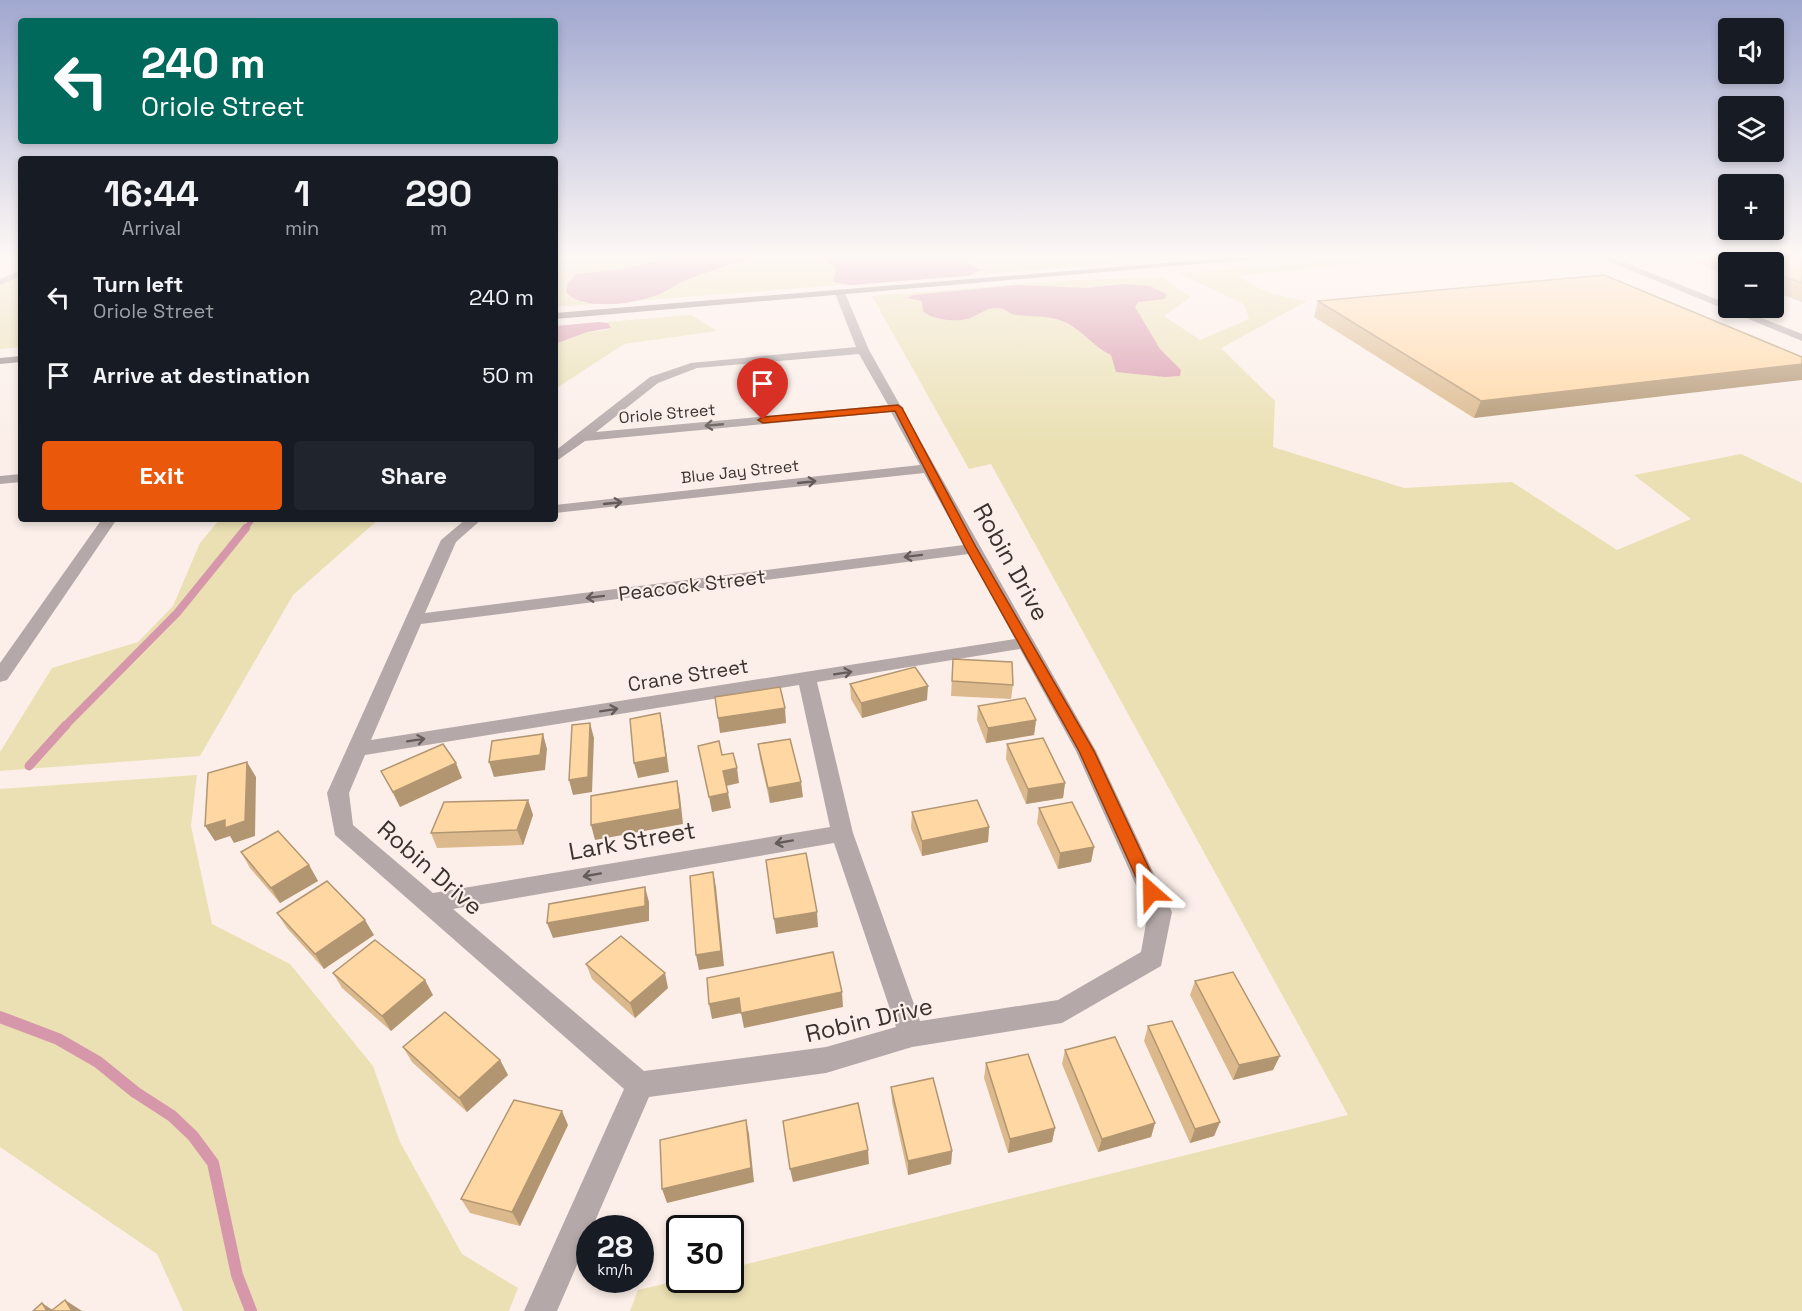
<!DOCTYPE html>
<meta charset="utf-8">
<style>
:root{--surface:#171b24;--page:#20242c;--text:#f1f3f6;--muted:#9ea1a6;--accent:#ea580c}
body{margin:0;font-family:"Space Grotesk",sans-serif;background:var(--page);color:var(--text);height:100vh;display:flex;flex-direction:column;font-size:22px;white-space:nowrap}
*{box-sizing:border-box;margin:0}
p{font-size:20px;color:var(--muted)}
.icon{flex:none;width:33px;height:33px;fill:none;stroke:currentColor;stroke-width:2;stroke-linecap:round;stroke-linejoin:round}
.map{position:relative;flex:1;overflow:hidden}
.details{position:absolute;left:18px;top:156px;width:540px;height:366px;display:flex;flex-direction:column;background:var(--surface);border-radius:6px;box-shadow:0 3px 9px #0003}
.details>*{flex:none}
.guide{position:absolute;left:18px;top:18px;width:540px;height:126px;border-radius:6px;box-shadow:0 3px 9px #0003;background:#00695c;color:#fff;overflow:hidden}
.buttons{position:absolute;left:1718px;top:18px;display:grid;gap:12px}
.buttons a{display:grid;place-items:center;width:66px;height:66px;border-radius:6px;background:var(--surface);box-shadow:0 3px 9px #0003;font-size:30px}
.speed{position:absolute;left:576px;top:1215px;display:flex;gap:12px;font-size:30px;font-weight:700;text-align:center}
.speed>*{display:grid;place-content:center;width:78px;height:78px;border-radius:50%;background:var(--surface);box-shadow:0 3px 9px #0003;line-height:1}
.speed small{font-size:15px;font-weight:400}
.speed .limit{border:3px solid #111;border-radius:9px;background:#fff;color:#111}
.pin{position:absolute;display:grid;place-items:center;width:51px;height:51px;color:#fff;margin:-62px -26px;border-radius:50% 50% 50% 0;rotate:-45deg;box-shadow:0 0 6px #0007}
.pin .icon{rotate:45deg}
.me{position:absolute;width:66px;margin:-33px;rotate:335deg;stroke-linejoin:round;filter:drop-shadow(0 0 4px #0008)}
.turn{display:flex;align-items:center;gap:21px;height:126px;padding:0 24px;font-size:27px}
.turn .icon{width:78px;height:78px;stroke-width:2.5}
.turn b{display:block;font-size:42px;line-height:51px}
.eta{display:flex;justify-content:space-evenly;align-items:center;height:102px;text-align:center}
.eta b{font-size:36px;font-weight:800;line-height:42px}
.primary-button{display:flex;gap:12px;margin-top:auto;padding:12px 24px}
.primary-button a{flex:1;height:69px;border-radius:6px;background:var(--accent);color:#fff;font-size:24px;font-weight:800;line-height:69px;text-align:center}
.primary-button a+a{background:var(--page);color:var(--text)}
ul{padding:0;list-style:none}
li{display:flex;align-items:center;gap:18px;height:78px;padding:0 24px}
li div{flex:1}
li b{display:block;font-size:22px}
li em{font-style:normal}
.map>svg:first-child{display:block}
</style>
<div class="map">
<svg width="1802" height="1311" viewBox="0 0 1802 1311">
<rect width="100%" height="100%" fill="#fcefe9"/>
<g fill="#eae0b3">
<path d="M555,258H670L618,270L574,275L568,283L583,303L632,301L652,297L687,280L756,258H810L824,260L836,268L833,280L850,285L981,273L980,268L954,258H1192L555,307Z"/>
<path d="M1372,258H1412L1236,276L1271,294L1307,301L1221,348L1275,401L1273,447L1404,488L1512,482L1617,550L1691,519L1634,475L1741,454L1802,483V1311H630L638,1290L681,1280H730L731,1268L1348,1115L991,464L969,469L872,296L1057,281L1162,277L1191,297L1164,316L1200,340L1249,319L1244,304L1178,273Z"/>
<path d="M21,275V347L0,349V282Z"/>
<path d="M691,315L717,331L624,344L555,389V344L587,332L608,330L611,327L606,322Z"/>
<path d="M220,519H379L293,595L200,756L0,771V752L52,668L138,642L173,606L200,543Z"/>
<path d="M197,775L191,826L212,924L290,964L373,1066L400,1142L462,1254L518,1288L509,1311H183L157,1254L0,1147V789Z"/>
</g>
<g fill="#d797ab">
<path d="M670,258H756C732,264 707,272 684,281C673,286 663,294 651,297C630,304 582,311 566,292L568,283L576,274L618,270Z"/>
<path d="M810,258H954L982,270L967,276L850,285L833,282L836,269L824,260Z"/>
<path d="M1123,284L1150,286L1166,294L1165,299L1138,302L1135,307L1160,349L1181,370L1180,376L1165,377L1116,372L1111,355C1094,347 1084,332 1067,323C1052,315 1033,317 1017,315C1008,314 1006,308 997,308C984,308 978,316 967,319C955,322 932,320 923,311L922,301L907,298L913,295L1019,285L1086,288Z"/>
<path d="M599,322L608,323L611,328L587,332L555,344V326Z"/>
</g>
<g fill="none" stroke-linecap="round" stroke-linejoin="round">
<path stroke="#d797ab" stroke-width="5" d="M245,529L253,519"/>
<path stroke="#d797ab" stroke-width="8" d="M64,727L177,613L246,528"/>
<path stroke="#d797ab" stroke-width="9" d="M29,766L66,725"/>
<path stroke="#d797ab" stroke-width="12" d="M0,1017L58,1039L98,1062L135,1092L172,1116L193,1136L213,1163L237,1275L251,1311"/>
<g fill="#b4a9a8" fill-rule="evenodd">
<path d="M1601,258H1614L1728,304V308H1736L1802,334V341Z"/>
<path d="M21,270V276L0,285V279Z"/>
<path d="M840,290L845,293L869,350L900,405L904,408L903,410L1096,751L1172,912L1161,966L1062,1023L912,1047L826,1073L649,1097L592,1228H590V1235L557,1311H524L624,1089L335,835L327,793L441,540L466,519H482L456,542L425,613L964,545L924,473L555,513V505L920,465L891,412L585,441L555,462V451L650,377L691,363L856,347L835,293ZM859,354L888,405L596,432L658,383L697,368ZM969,554L1015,639L371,740L421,624ZM1020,649L1076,751L1148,912L1141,952L1058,1000L920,1021L853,833L817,682ZM799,685L830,827L433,893L353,825L349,793L365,755ZM834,843L896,1027L826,1047L644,1071L453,909Z"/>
<path d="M21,474V482L0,484V476Z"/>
<path d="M102,519H117L7,680L0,682V663Z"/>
</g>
<g fill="#958685" fill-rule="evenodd">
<path d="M1226,258H1267L555,319V313Z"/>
<path d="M21,356V362L0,364V358Z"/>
</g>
</g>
<g fill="#dbb98c">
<path d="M1684,258H1802V302L1773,291V262H1728V275Z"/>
<path d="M1318,301L1802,357L1474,418L1314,317Z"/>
<path d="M953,659L1013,685L1011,699L951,696Z"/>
<path d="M850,684L927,700L862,718L851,699Z"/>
<path d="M978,706L1036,720L1034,735L986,743L977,720Z"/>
<path d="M758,744L803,797L770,803L760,759Z"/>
<path d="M1007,744L1065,783L1063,798L1026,804L1006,759Z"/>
<path d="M381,771L462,778L400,807Z"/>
<path d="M528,800L533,815L523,845L437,848L431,833Z"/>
<path d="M1039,808L1094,847L1091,862L1058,869L1037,823Z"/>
<path d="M912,812L989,827L988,842L922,856L911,828Z"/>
<path d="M241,852L309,865L318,881L280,903L250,868Z"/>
<path d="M277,913L374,935L324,969L287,928Z"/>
<path d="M586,964L668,988L635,1018L592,979Z"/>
<path d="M333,973L433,995L391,1031L342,988Z"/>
<path d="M1195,981L1273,1070L1233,1080L1190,995Z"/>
<path d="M1148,1026L1220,1122L1214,1136L1190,1143L1144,1041Z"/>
<path d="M403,1047L500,1060L508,1075L467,1112L412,1062Z"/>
<path d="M1065,1050L1155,1123L1151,1137L1098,1152L1062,1064Z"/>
<path d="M986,1063L1055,1128L1052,1142L1008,1153L984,1078Z"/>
<path d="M891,1087L952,1151L951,1164L908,1175L892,1102Z"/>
<path d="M568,1125L520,1226L470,1213L461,1199Z"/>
</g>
<g fill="#b29672">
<path d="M1802,364V380L1474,418L1481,401Z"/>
<path d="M928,686L927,700L862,718L861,703Z"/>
<path d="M785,708L786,723L720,733L718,718Z"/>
<path d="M660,713L663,728L669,772L638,778L634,763Z"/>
<path d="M1036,720L1034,735L986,743L988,728Z"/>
<path d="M590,723L594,738L592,792L573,795L569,780Z"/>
<path d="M543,734L547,749L545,770L494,777L489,762Z"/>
<path d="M247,762L256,777L255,836L234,843L230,836L215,841L205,826L225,820Z"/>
<path d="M456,763L462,778L400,807L393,792Z"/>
<path d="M737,768L739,783L726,786L723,771Z"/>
<path d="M677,781L680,796L683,824L595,840L591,825Z"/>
<path d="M801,782L803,797L770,803L768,788Z"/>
<path d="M1065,783L1063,798L1026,804L1028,789Z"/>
<path d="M728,793L731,808L712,812L709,797Z"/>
<path d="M528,800L533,815L523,845L517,830Z"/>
<path d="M989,827L988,842L922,856V841Z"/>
<path d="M1094,847L1091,862L1058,869L1060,853Z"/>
<path d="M309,865L318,881L280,903L271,888Z"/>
<path d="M713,872L716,887L724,966L699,970L696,955Z"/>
<path d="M645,887L649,902V921L553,938L547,923Z"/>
<path d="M817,912L818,927L776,934L774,919Z"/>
<path d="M365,920L374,935L324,969L315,954Z"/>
<path d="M665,973L668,988L635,1018L630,1003Z"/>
<path d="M425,980L433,995L391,1031L382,1016Z"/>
<path d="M842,992L843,1007L744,1028L741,1013L712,1019L709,1004L739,998Z"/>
<path d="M1280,1056L1273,1070L1233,1080L1239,1065Z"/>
<path d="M500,1060L508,1075L467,1112L459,1098Z"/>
<path d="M562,1111L568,1125L520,1226L512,1212Z"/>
<path d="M746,1120L749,1134L754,1182L667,1203L662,1189Z"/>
<path d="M1220,1122L1214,1136L1190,1143L1195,1129Z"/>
<path d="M1155,1123L1151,1137L1098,1152L1102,1139Z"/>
<path d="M1055,1128L1052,1142L1008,1153L1010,1139Z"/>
<path d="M868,1150L869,1164L793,1182L790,1169Z"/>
<path d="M952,1151L951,1164L908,1175V1161Z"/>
<path d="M65,1300L82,1311H72Z"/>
<path d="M42,1303L54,1311H47Z"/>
</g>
<g fill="#ffd7a3" stroke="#b29672" stroke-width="1.5">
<path d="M1731,258H1802V283L1773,273V262H1743Z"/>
<path d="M1604,275L1802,357V364L1481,401L1318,301Z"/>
<path d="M953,659L1012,662L1013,685L952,681Z"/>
<path d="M915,667L928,686L861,703L850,684Z"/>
<path d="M780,687L785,708L718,718L715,697Z"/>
<path d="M1025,698L1036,720L988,728L978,706Z"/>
<path d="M660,713L666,757L634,763L630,719Z"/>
<path d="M590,723L588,777L569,780L572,725Z"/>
<path d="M543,734L540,755L489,762L492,741Z"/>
<path d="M1043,738L1065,783L1028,789L1007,744Z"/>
<path d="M790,739L801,782L768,788L758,744Z"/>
<path d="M719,741L722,755L733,753L737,768L723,771L728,793L709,797L698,746Z"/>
<path d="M443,744L456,763L393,792L381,771Z"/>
<path d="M247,762L245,821L225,828V820L205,826L208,773Z"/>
<path d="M677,781L680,809L591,825V796Z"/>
<path d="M528,800L517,830L431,833L444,802Z"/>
<path d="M977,800L989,827L922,841L912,812Z"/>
<path d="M1072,802L1094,847L1060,853L1039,808Z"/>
<path d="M278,831L309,865L271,888L241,852Z"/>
<path d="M806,853L817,912L774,919L766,860Z"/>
<path d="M713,872L721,951L696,955L690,876Z"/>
<path d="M327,881L365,920L315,954L277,913Z"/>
<path d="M645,887V906L547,923L549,904Z"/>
<path d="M621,936L665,973L630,1003L586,964Z"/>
<path d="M375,940L425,980L382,1016L333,973Z"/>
<path d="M833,952L842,992L741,1013L739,998L709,1004L707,978Z"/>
<path d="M1233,972L1280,1056L1239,1065L1195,981Z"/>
<path d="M445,1012L500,1060L459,1098L403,1047Z"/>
<path d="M1172,1021L1220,1122L1195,1129L1148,1026Z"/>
<path d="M1115,1037L1155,1123L1102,1139L1065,1050Z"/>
<path d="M1028,1054L1055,1128L1010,1139L986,1063Z"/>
<path d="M933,1078L952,1151L908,1161L891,1087Z"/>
<path d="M514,1100L562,1111L512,1212L461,1199Z"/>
<path d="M858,1103L868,1150L790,1169L783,1121Z"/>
<path d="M746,1120L751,1168L662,1189L660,1140Z"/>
<path d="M65,1300L72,1311H51Z"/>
<path d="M42,1303L47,1311H33Z"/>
</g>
<defs><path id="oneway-shaft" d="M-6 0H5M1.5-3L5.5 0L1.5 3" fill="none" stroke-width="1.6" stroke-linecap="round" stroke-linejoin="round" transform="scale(1.5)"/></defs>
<g stroke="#655c59">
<use href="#oneway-shaft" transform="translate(714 425) rotate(175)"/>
<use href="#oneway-shaft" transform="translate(807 482) rotate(-6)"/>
<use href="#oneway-shaft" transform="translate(613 503) rotate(-6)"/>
<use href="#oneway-shaft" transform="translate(913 556) rotate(173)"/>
<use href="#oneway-shaft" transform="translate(595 597) rotate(173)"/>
<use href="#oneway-shaft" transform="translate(843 673) rotate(-9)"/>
<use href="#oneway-shaft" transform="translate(609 710) rotate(-9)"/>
<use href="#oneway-shaft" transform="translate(416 740) rotate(-9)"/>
<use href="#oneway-shaft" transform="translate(784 842) rotate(170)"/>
<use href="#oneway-shaft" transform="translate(592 875) rotate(170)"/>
</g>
<linearGradient id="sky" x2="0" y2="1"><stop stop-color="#a1a8d0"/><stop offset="0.58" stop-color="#fef8f5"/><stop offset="1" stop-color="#fef8f5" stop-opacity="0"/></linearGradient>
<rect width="1802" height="442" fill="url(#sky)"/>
<path fill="#ea580c" stroke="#983908" stroke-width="1.5" d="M898,405L902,408L977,549L1094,751L1160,892L1158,897L1151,899L1145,897L1079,751L966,549L895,411L763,423L758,420L763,417Z"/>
<g text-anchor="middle" stroke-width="4.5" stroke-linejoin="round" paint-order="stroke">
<g font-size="16" fill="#3a322e" stroke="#fcefe9">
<text transform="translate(667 413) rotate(-5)" y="6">Oriole Street</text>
<text transform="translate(740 471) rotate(-6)" y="6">Blue Jay Street</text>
</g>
<g font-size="20" fill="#3a322e" stroke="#fcefe9">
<text transform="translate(692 585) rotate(-7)" y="7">Peacock Street</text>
<text transform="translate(688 675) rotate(-9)" y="7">Crane Street</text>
</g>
<g font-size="24" fill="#3a322e" stroke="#fcefe9">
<text transform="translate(1011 562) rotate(61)" y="8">Robin Drive</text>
<text transform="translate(632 841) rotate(-10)" y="8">Lark Street</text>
<text transform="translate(430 868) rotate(41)" y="8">Robin Drive</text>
<text transform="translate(869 1020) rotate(-13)" y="8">Robin Drive</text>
</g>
</g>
</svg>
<div class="buttons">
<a><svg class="icon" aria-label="sound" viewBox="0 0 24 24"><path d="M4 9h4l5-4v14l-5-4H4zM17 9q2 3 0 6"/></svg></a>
<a><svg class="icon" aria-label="layers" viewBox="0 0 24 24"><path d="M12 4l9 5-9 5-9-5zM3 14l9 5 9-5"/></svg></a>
<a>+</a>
<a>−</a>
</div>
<div class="speed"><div>28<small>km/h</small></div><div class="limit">30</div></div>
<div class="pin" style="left:763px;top:420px;background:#d93025"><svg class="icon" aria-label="arrive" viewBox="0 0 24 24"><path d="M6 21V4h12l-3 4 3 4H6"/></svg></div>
<svg class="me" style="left:1151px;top:892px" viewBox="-20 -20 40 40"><path d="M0-17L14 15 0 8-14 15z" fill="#ea580c" stroke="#fff" stroke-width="4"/></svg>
<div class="guide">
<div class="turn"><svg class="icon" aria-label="left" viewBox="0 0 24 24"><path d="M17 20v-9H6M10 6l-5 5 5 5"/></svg><div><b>240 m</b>Oriole Street</div></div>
</div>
<section class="details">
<div class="eta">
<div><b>16:44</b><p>Arrival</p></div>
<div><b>1</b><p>min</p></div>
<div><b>290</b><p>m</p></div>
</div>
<ul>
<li><svg class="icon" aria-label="left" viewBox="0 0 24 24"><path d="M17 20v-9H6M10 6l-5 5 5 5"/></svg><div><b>Turn left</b><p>Oriole Street</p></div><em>240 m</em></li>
<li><svg class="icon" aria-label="arrive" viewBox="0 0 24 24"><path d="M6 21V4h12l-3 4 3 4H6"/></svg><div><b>Arrive at destination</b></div><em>50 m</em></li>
</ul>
<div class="primary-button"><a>Exit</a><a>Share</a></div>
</section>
</div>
